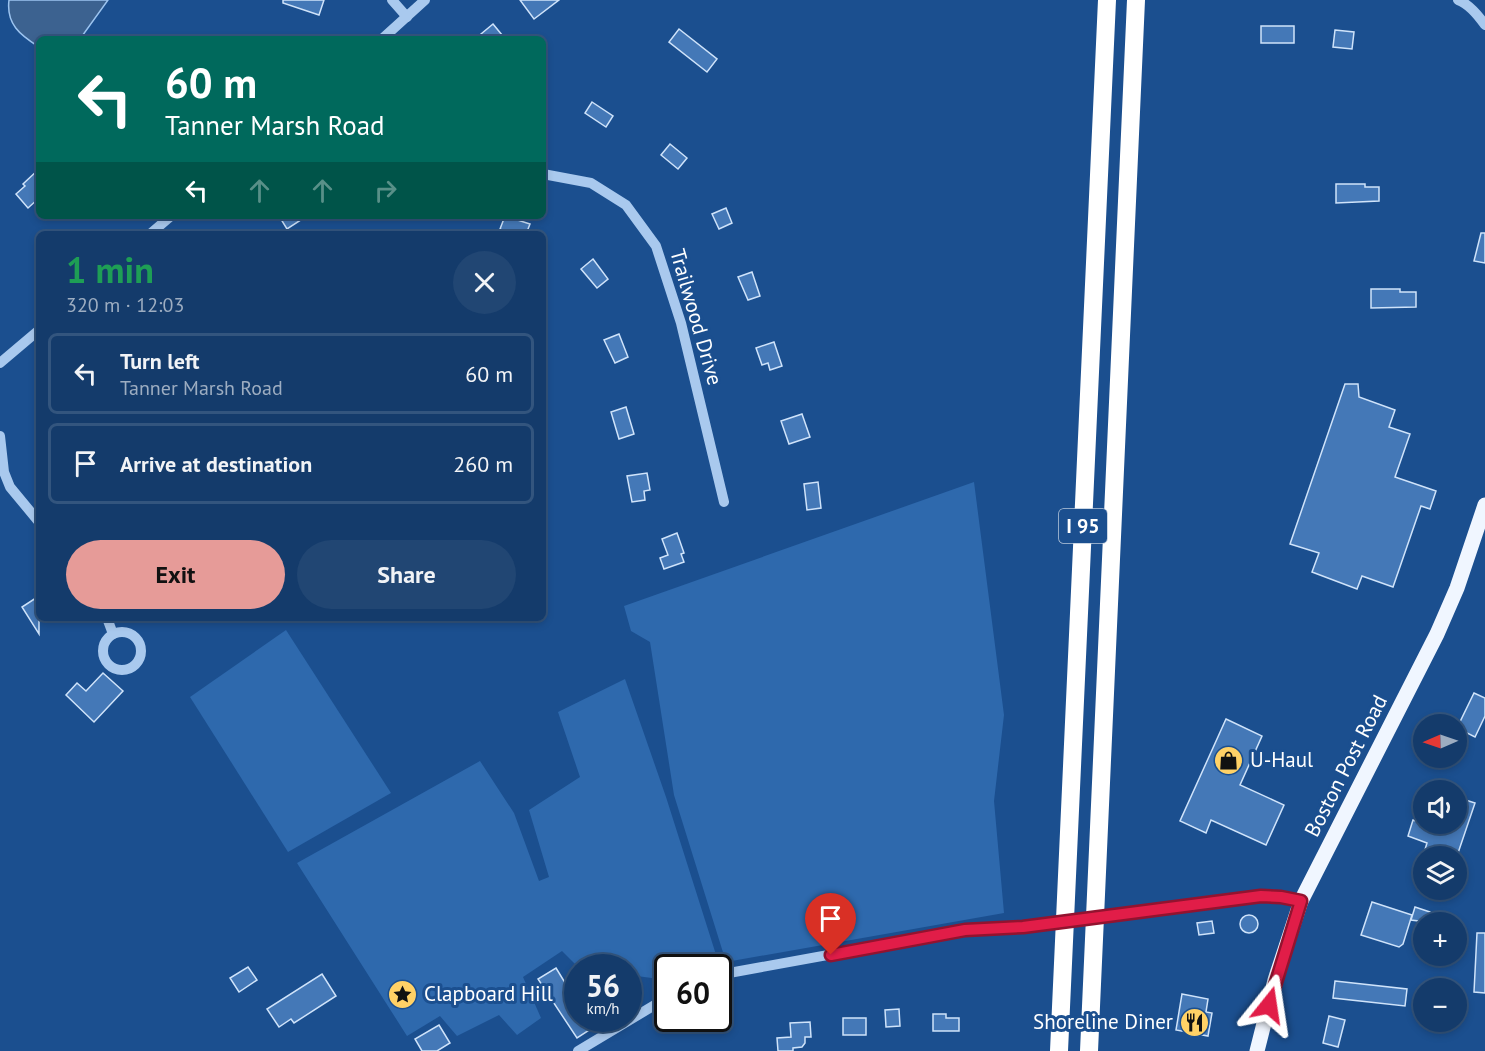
<!DOCTYPE html>
<meta charset="utf-8">
<style>
:root{--surface:#143b6b;--page:#214673;--text:#f1f3f6;--muted:#9dadc1;--line:#33557e;--accent:#e69b98}
body{margin:0;font-family:"PT Sans",sans-serif;background:var(--page);color:var(--text);height:100vh;display:flex;flex-direction:column;font-size:22px;white-space:nowrap}
*{box-sizing:border-box;margin:0}
p{font-size:20px;color:var(--muted)}
.icon{flex:none;width:33px;height:33px;fill:none;stroke:currentColor;stroke-width:2;stroke-linecap:round;stroke-linejoin:round}
.map{position:relative;flex:1;overflow:hidden}
.panel{position:absolute;left:36px;top:231px;width:510px;height:390px;display:flex;flex-direction:column;background:var(--surface);border-radius:9px;box-shadow:0 3px 9px #0003,0 0 0 2px var(--line)}
.panel>*{flex:none}
.hud{position:absolute;left:36px;top:36px;width:510px;height:183px;border-radius:9px;box-shadow:0 3px 9px #0003,0 0 0 2px var(--line);background:#00695c;color:#fff;overflow:hidden}
.needle{width:39px;rotate:268deg}
.controls{position:absolute;left:1413px;top:714px;display:grid;gap:12px}
.controls a{display:grid;place-items:center;width:54px;height:54px;border-radius:50%;background:var(--surface);box-shadow:0 3px 9px #0003,0 0 0 2px var(--line);font-size:30px}
.speed{position:absolute;left:564px;top:954px;display:flex;gap:12px;font-size:30px;font-weight:700;text-align:center}
.speed>*{display:grid;place-content:center;width:78px;height:78px;border-radius:50%;background:var(--surface);box-shadow:0 3px 9px #0003,0 0 0 2px var(--line);line-height:1}
.speed small{font-size:15px;font-weight:400}
.speed .limit{border:3px solid #111;border-radius:9px;background:#fff;color:#111}
.pin{position:absolute;display:grid;place-items:center;width:51px;height:51px;color:#fff;margin:-62px -26px;border-radius:50% 50% 50% 0;rotate:-45deg;box-shadow:0 0 6px #0007}
.pin .icon{rotate:45deg}
.me{position:absolute;width:66px;margin:-33px;rotate:15deg;stroke-linejoin:round;filter:drop-shadow(0 0 4px #0008)}
.turn{display:flex;align-items:center;gap:21px;height:126px;padding:0 30px;font-size:27px}
.turn .icon{width:78px;height:78px;stroke-width:2.5}
.turn b{display:block;font-size:42px;line-height:51px}
.lanes{display:flex;align-items:center;height:57px;padding:0 30px;background:#0003;justify-content:center;gap:30px;direction:ltr}
.lanes .off{opacity:.35}
.round{display:grid;place-items:center;flex:none;width:63px;height:63px;border-radius:32px;background:var(--page)}
.head{display:flex;align-items:center;justify-content:space-between;height:102px;padding:0 30px}
h1{font-size:36px;font-weight:700;line-height:45px;color:#1e9e55}
.primary-button{display:flex;gap:12px;margin-top:auto;padding:12px 30px}
.primary-button a{flex:1;height:69px;border-radius:36px;background:var(--accent);color:#111;font-size:24px;font-weight:700;line-height:69px;text-align:center}
.primary-button a+a{background:var(--page);color:var(--text)}
ul{padding:0;list-style:none}
li{display:flex;align-items:center;gap:18px;height:81px;margin:0 12px 9px;padding:0 18px;border:3px solid var(--line);border-radius:9px}
li div{flex:1}
li b{display:block;font-size:22px}
li em{font-style:normal}
.map>svg:first-child{display:block}
</style>
<div class="map">
<svg width="1485" height="1051" viewBox="0 0 1485 1051">
<rect width="100%" height="100%" fill="#1b4f8f"/>
<g fill="#2e69ad">
<path d="M974,482L1004,715L994,801L1004,913L726,962L674,795L650,642L631,631L624,606Z"/>
<path d="M286,630L391,793L288,852L190,697Z"/>
<path d="M625,679L666,797L718,961L702,967L668,968L667,980L629,975L628,968L578,967L562,951L523,977L541,1018L517,1035L499,1015L457,1036L440,1016L407,1036L297,863L480,761L514,813L539,881L549,877L529,810L580,777L558,712Z"/>
</g>
<path fill="#3c6290" stroke="#9cc4f0" stroke-width="1.5" d="M9,0H108L80,39H39V47C20,35 6,24 9,0Z"/>
<g fill="#4478b7" stroke="#cfe3fa" stroke-width="1.5">
<path d="M283,0H324L319,15L283,3Z"/>
<path d="M520,0H559L534,19Z"/>
<path d="M493,24L502,35L497,39H475Z"/>
<rect x="1261" y="26" width="33" height="17"/>
<path d="M679,29L717,59L707,72L669,42Z"/>
<path d="M1335,30L1354,32L1352,49L1333,47Z"/>
<path d="M592,102L613,116L606,127L585,113Z"/>
<path d="M670,144L687,158L678,169L661,155Z"/>
<path d="M39,169V198L28,208L16,194L25,186L23,184Z"/>
<path d="M1336,184H1365V187H1379V201L1336,203Z"/>
<path d="M726,208L732,223L719,229L712,214Z"/>
<path d="M279,216H307L287,229Z"/>
<path d="M505,216L530,224L526,234H512L500,229Z"/>
<path d="M1481,233H1485V263L1474,261Z"/>
<path d="M593,259L608,279L597,288L581,269Z"/>
<path d="M752,272L760,296L748,300L738,277Z"/>
<path d="M1371,289H1400V292H1416V307L1371,308Z"/>
<path d="M619,334L628,357L615,363L604,340Z"/>
<path d="M774,342L782,366L770,370L768,363L762,365L756,348Z"/>
<path d="M1345,384H1358L1359,397L1395,410L1389,427L1410,434L1395,477L1436,491L1430,509L1421,506L1393,587L1362,576L1357,589L1312,572L1319,553L1290,544Z"/>
<path d="M626,407L634,434L619,439L611,412Z"/>
<path d="M802,414L810,437L789,444L781,421Z"/>
<path d="M647,473L650,490L644,491L645,500L632,502L627,476Z"/>
<path d="M818,482L821,508L807,510L804,484Z"/>
<path d="M677,533L684,553L681,554L684,562L664,569L660,558L668,555L662,539Z"/>
<path d="M39,596V634L22,607Z"/>
<path d="M103,673L123,691L94,722L66,695L77,683L86,691Z"/>
<path d="M1474,693L1485,698V716L1475,737L1457,728Z"/>
<path d="M1226,719L1262,736L1240,785L1284,805L1266,845L1211,820L1206,833L1180,821Z"/>
<path d="M1456,797L1475,803L1457,856H1423L1427,843L1408,836L1413,820L1433,827L1434,824H1456Z"/>
<path d="M1372,902L1412,915L1403,944L1399,947L1361,935Z"/>
<path d="M1415,907L1430,912L1427,922L1411,920Z"/>
<circle cx="1249" cy="924" r="9"/>
<path d="M1212,921L1214,933L1199,935L1197,923Z"/>
<path d="M1477,933H1485V993L1474,992Z"/>
<path d="M248,967L257,980L239,992L230,978Z"/>
<path d="M556,968L570,991L578,986V1018H589L594,1027L577,1038L538,979Z"/>
<path d="M322,974L336,996L294,1023L291,1019L279,1027L267,1009Z"/>
<path d="M1335,981L1407,989L1405,1006L1333,998Z"/>
<path d="M1182,994L1208,999L1206,1012L1212,1013L1208,1036L1176,1030Z"/>
<path d="M899,1009L900,1026L886,1027L885,1010Z"/>
<path d="M933,1014H946V1018H959V1031H933Z"/>
<path d="M1329,1016L1345,1020L1338,1047L1323,1043Z"/>
<rect x="843" y="1018" width="23" height="17"/>
<path d="M810,1022L811,1037H805V1043L802,1047L793,1048V1051H778L777,1038L791,1037L790,1023Z"/>
<path d="M439,1025L450,1043L437,1051H422L415,1039Z"/>
</g>
<g fill="none" stroke-linecap="round" stroke-linejoin="round">
<g stroke="#a9c9ee" stroke-width="10">
<path d="M392,0L407,17"/>
<path d="M1458,0C1469,4 1478,15 1485,25"/>
<path d="M382,39L425,0"/>
<path d="M543,174L591,183L626,205L656,246L681,323L724,502"/>
<path d="M150,234L171,216"/>
<path d="M0,363L39,330"/>
<path d="M0,436L4,472L10,487L39,522"/>
<path d="M107,618L113,634"/>
<circle cx="122" cy="651" r="19"/>
<path d="M1143,912C1193,905 1250,891 1301,901"/>
<path d="M718,975L965,930L1023,928"/>
<path d="M578,1051L668,997"/>
</g>
<path stroke="#f0f6ff" stroke-width="15" d="M1257,1051L1275,980L1301,901L1437,634L1457,588L1485,505"/>
<g stroke="#fff" stroke-width="18">
<path d="M1059,1051L1107,0"/>
<path d="M1089,1051L1136,0"/>
</g>
<path stroke="#a9c9ee" stroke-width="10" d="M1023,928L1143,912"/>
</g>
<g fill="none" stroke-linecap="round" stroke-linejoin="round">
<defs>
<path id="route" d="M831,955L965,930L1023,927L1261,896L1281,897L1301,901L1269,1005"/>
</defs>
<use href="#route" stroke="#92132f" stroke-width="15"/>
<use href="#route" stroke="#e11d48" stroke-width="10"/>
</g>
<defs>
<symbol id="shop-disc" viewBox="-11 -11 22 22"><circle r="9.5" fill="#ffd166" stroke="#1b4f8f"/><path d="M-5-2.5h2.3a2.7 3.5 0 0 1 5.4 0H5L5.5 6h-11ZM-1.5-2.5h3a1.5 2.3 0 0 0-3 0Z" fill="#111"/></symbol>
<symbol id="sight-disc" viewBox="-11 -11 22 22"><circle r="9.5" fill="#ffd166" stroke="#1b4f8f"/><path d="M0-6L1.8-2.2L6-1.7L2.9 1.2L3.7 5.4L0 3.3L-3.7 5.4L-2.9 1.2L-6-1.7L-1.8-2.2Z" fill="#111"/></symbol>
<symbol id="restaurant-disc" viewBox="-11 -11 22 22"><circle r="9.5" fill="#ffd166" stroke="#1b4f8f"/><path d="M-5-6h1v4h1v-4h1v4h1v-4h1v5L-1.5 .5V6h-2V.5L-5-1ZM5-6V6H3V1.5H1.5Q1.5-4 5-6Z" fill="#111"/></symbol>
</defs>
<g fill-rule="evenodd">
<use href="#shop-disc" x="1212" y="744" width="33" height="33"/>
<use href="#sight-disc" x="386" y="978" width="33" height="33"/>
<use href="#restaurant-disc" x="1178" y="1006" width="33" height="33"/>
</g>
<g text-anchor="middle" stroke-width="6" stroke-linejoin="round" paint-order="stroke">
<rect fill="#1b4f8f" stroke="#bbcadd" stroke-width="1.5" x="1059" y="509" width="48" height="34" rx="4.5"/>
<g font-size="20" font-weight="bold" fill="#fff">
<text x="1083" y="533">I 95</text>
</g>
<g font-size="21" fill="#fff" stroke="#1b4f8f">
<text transform="translate(696 317) rotate(74)" y="7">Trailwood Drive</text>
<text transform="translate(1346 766) rotate(-63)" y="7">Boston Post Road</text>
</g>
<g font-size="21" fill="#fff" stroke="#1b4f8f" text-anchor="start">
<text x="1250" y="767">U-Haul</text>
<text x="424" y="1001">Clapboard Hill</text>
<text x="1173" y="1029" text-anchor="end">Shoreline Diner</text>
</g>
</g>
</svg>
<div class="controls">
<a><svg class="needle" viewBox="-14 -14 28 28"><path d="M0-13l5 13h-10z" fill="#e53935"/><path d="M0 13l5-13h-10z" fill="#9dadc1"/></svg></a>
<a><svg class="icon" aria-label="sound" viewBox="0 0 24 24"><path d="M4 9h4l5-4v14l-5-4H4zM17 9q2 3 0 6"/></svg></a>
<a><svg class="icon" aria-label="layers" viewBox="0 0 24 24"><path d="M12 4l9 5-9 5-9-5zM3 14l9 5 9-5"/></svg></a>
<a>+</a>
<a>−</a>
</div>
<div class="speed"><div>56<small>km/h</small></div><div class="limit">60</div></div>
<div class="pin" style="left:831px;top:955px;background:#d93025"><svg class="icon" aria-label="arrive" viewBox="0 0 24 24"><path d="M6 21V4h12l-3 4 3 4H6"/></svg></div>
<svg class="me" style="left:1269px;top:1005px" viewBox="-20 -20 40 40"><path d="M0-17L14 15 0 8-14 15z" fill="#e11d48" stroke="#fff" stroke-width="4"/></svg>
<div class="hud">
<div class="turn"><svg class="icon" aria-label="left" viewBox="0 0 24 24"><path d="M17 20v-9H6M10 6l-5 5 5 5"/></svg><div><b>60 m</b>Tanner Marsh Road</div></div>
<div class="lanes"><svg class="icon" aria-label="left" viewBox="0 0 24 24"><path d="M17 20v-9H6M10 6l-5 5 5 5"/></svg><svg class="icon off" aria-label="ahead" viewBox="0 0 24 24"><path d="M12 20V5M6 11l6-6 6 6"/></svg><svg class="icon off" aria-label="ahead" viewBox="0 0 24 24"><path d="M12 20V5M6 11l6-6 6 6"/></svg><svg class="icon off" aria-label="right" viewBox="0 0 24 24"><path d="M7 20v-9h11M14 6l5 5-5 5"/></svg></div>
</div>
<section class="panel">
<div class="head"><div><h1>1 min</h1><p>320 m · 12:03</p></div><a class="round"><svg class="icon" aria-label="close" viewBox="0 0 24 24"><path d="M6 6l12 12M18 6L6 18"/></svg></a></div>
<ul>
<li><svg class="icon" aria-label="left" viewBox="0 0 24 24"><path d="M17 20v-9H6M10 6l-5 5 5 5"/></svg><div><b>Turn left</b><p>Tanner Marsh Road</p></div><em>60 m</em></li>
<li><svg class="icon" aria-label="arrive" viewBox="0 0 24 24"><path d="M6 21V4h12l-3 4 3 4H6"/></svg><div><b>Arrive at destination</b></div><em>260 m</em></li>
</ul>
<div class="primary-button"><a>Exit</a><a>Share</a></div>
</section>
</div>
